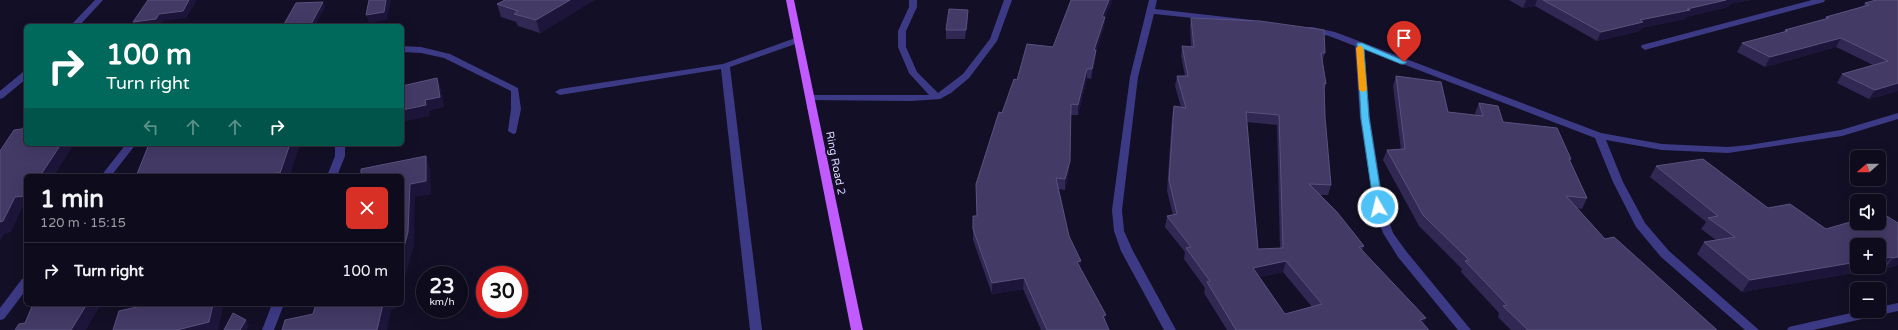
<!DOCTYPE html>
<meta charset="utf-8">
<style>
:root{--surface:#0e0b1c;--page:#171425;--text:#f1f3f6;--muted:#9b9ba3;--line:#2e2b3b}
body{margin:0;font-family:"Varela Round",sans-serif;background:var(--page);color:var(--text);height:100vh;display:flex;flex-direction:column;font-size:15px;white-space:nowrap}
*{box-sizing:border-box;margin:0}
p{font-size:13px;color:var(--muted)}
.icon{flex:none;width:22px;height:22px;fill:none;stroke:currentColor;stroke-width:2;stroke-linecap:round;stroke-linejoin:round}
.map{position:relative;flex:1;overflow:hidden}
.drawer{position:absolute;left:24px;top:174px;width:380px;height:132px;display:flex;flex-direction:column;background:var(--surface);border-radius:6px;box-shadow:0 4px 16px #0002,0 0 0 1px var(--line)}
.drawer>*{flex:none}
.guide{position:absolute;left:24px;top:24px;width:380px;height:122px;border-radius:6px;box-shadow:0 4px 16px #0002,0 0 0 1px var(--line);background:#00695c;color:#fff;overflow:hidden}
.needle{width:26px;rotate:250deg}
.buttons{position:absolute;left:1850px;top:150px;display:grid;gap:8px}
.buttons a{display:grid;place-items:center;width:36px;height:36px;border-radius:6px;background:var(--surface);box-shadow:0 4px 16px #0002,0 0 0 1px var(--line);font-size:20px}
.speed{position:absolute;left:416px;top:266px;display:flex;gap:8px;font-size:20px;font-weight:700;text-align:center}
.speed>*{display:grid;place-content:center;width:52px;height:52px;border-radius:50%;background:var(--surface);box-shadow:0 4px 16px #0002,0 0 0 1px var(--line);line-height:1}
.speed small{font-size:10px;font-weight:400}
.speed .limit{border:6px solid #d22;background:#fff;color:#111}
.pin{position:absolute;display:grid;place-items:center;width:34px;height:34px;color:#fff;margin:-41px -17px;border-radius:50% 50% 50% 0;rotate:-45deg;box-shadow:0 0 4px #0007}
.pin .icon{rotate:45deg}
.me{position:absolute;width:44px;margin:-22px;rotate:352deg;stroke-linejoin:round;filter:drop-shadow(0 0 3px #0008)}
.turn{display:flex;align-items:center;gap:14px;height:84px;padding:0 16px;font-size:18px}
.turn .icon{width:52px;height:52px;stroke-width:2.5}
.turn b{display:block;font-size:28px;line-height:34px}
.lanes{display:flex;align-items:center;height:38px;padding:0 16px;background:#0003;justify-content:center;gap:20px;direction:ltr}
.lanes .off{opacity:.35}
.round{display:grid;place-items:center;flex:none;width:42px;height:42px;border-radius:6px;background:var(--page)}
.headline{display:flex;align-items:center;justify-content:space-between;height:68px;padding:0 16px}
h1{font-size:24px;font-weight:700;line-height:30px}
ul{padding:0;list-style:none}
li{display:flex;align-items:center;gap:12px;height:56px;padding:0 16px;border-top:1px solid var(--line)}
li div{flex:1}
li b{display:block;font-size:15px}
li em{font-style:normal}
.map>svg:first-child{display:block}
</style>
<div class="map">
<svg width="1898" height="330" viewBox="0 0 1898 330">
<rect width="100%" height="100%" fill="#130f26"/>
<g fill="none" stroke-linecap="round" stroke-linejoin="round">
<path fill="#3d3a85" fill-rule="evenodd" d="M909,0H917V7L906,31V47L917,72L938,93L963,74L990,39L1004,0H1012L997,41L969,78L951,93L940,99L911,101L808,100L806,98L808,96L811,95H929L909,73L898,47V31L909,7Z"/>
<g fill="#3d3a85" fill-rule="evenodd">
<path d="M95,0H103L79,26H70Z"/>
<path d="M1149,0H1157L1155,9L1252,20L1256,22L1252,24L1154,14L1138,77L1122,210L1124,231L1133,251L1176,330H1164L1121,251L1114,231L1112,210L1130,77Z"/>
<path d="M1812,0H1825L1824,2L1648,49L1645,50L1641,47L1642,45Z"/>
<path d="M1309,27H1312L1335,32L1601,133L1662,144L1728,147L1749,145L1841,130L1898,113V119L1842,136L1728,153L1662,150L1606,140L1623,182L1645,223L1669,251L1759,330H1745L1661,257L1636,227L1613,182L1595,138L1364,49L1370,118L1384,207L1393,233L1406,251L1471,330H1458L1398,257L1383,233L1374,207L1360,118L1355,46L1329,36L1309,31Z"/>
<path d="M798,37L802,40L801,42L730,67L762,330H750L721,69L560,95L555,92L560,89L723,64Z"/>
<path d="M402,46L421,47L450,54L518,88L521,109L516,133L513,134L508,131L511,109V91L444,58L421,53L402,52Z"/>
<path d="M26,71V79L3,98L0,99V91L23,72Z"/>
<path d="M126,144H136L111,176H101Z"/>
<path d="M335,144H345V156L337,176H327L335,156Z"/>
<path d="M26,278V290L4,319L0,320V308L22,279Z"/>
<path d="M1898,303V311L1813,330H1787L1789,327L1793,326L1860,311H1879V307Z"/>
<path d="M272,304H284L274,330H262Z"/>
</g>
<path fill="#c25bff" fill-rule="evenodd" d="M786,0H794L863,330H851Z"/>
</g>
<g fill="#312854" fill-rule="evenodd">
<path d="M505,0H594L540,33L518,26L516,22L501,17L497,4Z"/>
<path d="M1509,0H1751L1729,4L1728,7L1686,17L1685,19L1641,28L1640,31L1597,41L1535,6L1523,8Z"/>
<path d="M1876,0L1898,91L1869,99L1837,83L1842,74L1873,65L1836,47L1765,67L1737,52L1742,43L1783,32L1785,30L1825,19L1826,17L1863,6L1865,3Z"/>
<path d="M968,18L965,39H946V30Z"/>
<path d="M1105,18L1104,27L1096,51L1095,60L1091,79L1087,78L1078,115H1070L1069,172L1065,190L1058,189L1069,236L1080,268L1106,315L1105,321L1109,330H1041L1023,289L992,294L973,240V216H977L976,195V184L1002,113L1017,80L1053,47Z"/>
<path d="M1191,18L1325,53L1322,63L1326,84L1324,90L1325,117L1331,185L1328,195H1320L1364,246L1362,250L1429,330H1227L1204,293L1205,288L1184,259L1185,252L1165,227L1167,216L1173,215L1167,191L1172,116L1174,106L1181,107L1175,86L1177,76H1185L1181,56L1182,46L1191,47L1190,27ZM1247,122L1277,125L1280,248L1258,249ZM1283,272L1312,307L1285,314L1259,277Z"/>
<path d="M1396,76L1448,112L1476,115L1475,113L1479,103L1503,122L1571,159L1570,161L1587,198L1582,209L1577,208L1605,239L1717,330H1511L1498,317L1499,313L1461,272L1462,269L1419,226L1383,160L1387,150H1401L1393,86Z"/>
<path d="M149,144H300L289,176H125L137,174Z"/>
<path d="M1656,166L1826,229L1898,223V265L1885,269L1883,268L1742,292L1697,254L1704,242L1716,240L1701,229L1706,222L1650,177Z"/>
</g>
<g fill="#1d163a">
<path d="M189,0H197L186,18L163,21L160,26H136L133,22L159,14Z"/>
<path d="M386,0H391L387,20L369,23L366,15Z"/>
<path d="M570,0H594L540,33L536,20Z"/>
<path d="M1109,0H1113L1105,18L1104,27L1096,51L1095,60L1091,79L1094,50L1102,17Z"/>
<path d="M1526,0H1537L1535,6L1523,8Z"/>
<path d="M1726,0H1751L1729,4L1728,7L1686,17L1685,19L1641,28L1640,31L1597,41L1601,32L1640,20Z"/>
<path d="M323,2L325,7L315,26H310Z"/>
<path d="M968,10V18L965,39L966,30Z"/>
<path d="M1841,38L1836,47L1765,67L1770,57Z"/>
<path d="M1087,69V78L1078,115V105Z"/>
<path d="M437,78L441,88L444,107L429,111L430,116L402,122V110L425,100Z"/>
<path d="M1898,83V91L1869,99L1875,90Z"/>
<path d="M61,144H82L81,146L72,147L54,176H40Z"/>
<path d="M290,144H300L289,176H281L280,173Z"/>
<path d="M426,156L430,169L431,194L415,197L414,245L402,287V254L410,184Z"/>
<path d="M1070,161L1069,172L1065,190V179Z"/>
<path d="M26,196V208H22L11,232L4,234L0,241V222L15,197Z"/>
<path d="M1891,257L1883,268L1742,292L1750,280L1857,262V267H1879V259Z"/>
<path d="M1898,257V265L1885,269L1893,258Z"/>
<path d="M1081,261L1080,272L1077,262Z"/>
<path d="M1286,261L1283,272L1251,279L1253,268Z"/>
<path d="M1024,278L1023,289L992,294V283Z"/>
<path d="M87,304H111V305L99,308L86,330H71Z"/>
<path d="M213,304H224L218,330H177Z"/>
<path d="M383,304H397L396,309L391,310L387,330H377Z"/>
<path d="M1106,315L1105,326L1103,316Z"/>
<path d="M1426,318L1422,329L1420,320Z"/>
<path d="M246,320L249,326L247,330H240Z"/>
</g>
<g fill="#433a66" stroke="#5a527e" fill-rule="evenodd">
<path d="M148,0H189L183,11L159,14L156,19L133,22Z"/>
<path d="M369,0H386L384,12L366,15Z"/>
<path d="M505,0H570L536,20L514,14L518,11L497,4Z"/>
<path d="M1071,0H1109L1102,17H1105L1094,50H1096L1092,69H1087L1078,105L1071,104L1070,161L1065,179L1056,178L1069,236L1081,261L1077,262L1106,315L1103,316L1109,330H1047L1024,278L992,283L973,229V216H977L976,184L999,112L1002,113L1014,79L1017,80L1027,44L1053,47Z"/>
<path d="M1543,0H1726L1687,9L1690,10L1640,20L1643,22L1601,32Z"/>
<path d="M1876,0H1898V83L1875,90L1842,74L1888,61L1841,38L1770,57L1742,43L1788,31L1785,30L1829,18L1826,17L1869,5L1865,3Z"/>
<path d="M323,2L310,26H283L296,3Z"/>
<path d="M949,9L968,10L966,30H946Z"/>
<path d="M1191,18L1260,21L1324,30L1325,53H1321L1326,84L1324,83L1325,117L1331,185L1309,184L1337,212L1364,246L1359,247L1426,318L1420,320L1429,330H1236L1207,282L1210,281L1186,248L1191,247L1167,216L1177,214L1169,180L1174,106L1186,108L1177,76H1188L1182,46L1194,47ZM1246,112L1279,115L1283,248L1258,249ZM1286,261L1322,304L1285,314L1253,268Z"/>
<path d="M1396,76L1441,82L1448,112L1483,116L1479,103L1498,106L1503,122L1557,128L1571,159H1569L1587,198L1566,196L1605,239L1614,237L1717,330H1528L1503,306L1507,305L1465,261L1469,260L1423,215L1387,150L1405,149Z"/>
<path d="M437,78L440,97L425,100L426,105L402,110V86Z"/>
<path d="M26,124V144H61L40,176H26V196L15,197L3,221L0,222V151L14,130L22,129Z"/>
<path d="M149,144H290L280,173H274L273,176H125L137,174Z"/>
<path d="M426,156V181L410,184L408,232L402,254V176H361V169Z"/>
<path d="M1703,159L1768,208L1790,204L1826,229L1857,220V223H1879V213H1882L1898,223V257L1893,258L1891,257L1879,259V245H1857V262L1750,280L1704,242L1735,237L1708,218L1718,216L1656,166Z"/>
<path d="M33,304H87L71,330H15L19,324L25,323Z"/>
<path d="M138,304H213L209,322L177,330H113L119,311L137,307Z"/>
<path d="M316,304H383L377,330H282L285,320L313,314Z"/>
<path d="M233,313L246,320L240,330H224Z"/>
</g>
<path fill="#4fc3f7" stroke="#337fa1" d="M1357,43H1362L1407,62L1404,64H1401L1364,49L1369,118L1383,207L1378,210L1374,207L1361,118Z"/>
<path fill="#f59e0b" d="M1360,45L1363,48L1367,90L1363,92L1359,90L1356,48Z"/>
<g text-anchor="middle" stroke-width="4" stroke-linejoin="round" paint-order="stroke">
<g font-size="11" fill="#d9d4ff" stroke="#130f26">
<text transform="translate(836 163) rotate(79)" y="4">Ring Road 2</text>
</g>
</g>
</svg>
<div class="buttons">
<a><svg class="needle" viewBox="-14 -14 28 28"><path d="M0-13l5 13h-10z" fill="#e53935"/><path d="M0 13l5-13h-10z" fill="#9b9ba3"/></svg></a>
<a><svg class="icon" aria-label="sound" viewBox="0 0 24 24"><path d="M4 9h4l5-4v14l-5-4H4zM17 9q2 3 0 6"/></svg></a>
<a>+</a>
<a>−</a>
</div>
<div class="speed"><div>23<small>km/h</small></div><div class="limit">30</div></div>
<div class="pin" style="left:1404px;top:62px;background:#d93025"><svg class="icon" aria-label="arrive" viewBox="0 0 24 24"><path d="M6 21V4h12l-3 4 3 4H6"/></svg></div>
<svg class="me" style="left:1378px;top:207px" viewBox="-20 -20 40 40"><circle r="17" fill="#4fc3f7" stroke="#fff" stroke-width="3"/><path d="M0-11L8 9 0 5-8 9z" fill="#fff"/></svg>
<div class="guide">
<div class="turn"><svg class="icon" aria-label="right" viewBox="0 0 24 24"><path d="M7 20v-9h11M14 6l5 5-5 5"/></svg><div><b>100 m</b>Turn right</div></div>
<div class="lanes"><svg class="icon off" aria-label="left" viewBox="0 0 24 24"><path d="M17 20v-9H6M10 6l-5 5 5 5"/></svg><svg class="icon off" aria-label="ahead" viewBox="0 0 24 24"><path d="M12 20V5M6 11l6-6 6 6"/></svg><svg class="icon off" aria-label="ahead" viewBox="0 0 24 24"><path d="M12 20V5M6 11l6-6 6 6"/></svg><svg class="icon" aria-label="right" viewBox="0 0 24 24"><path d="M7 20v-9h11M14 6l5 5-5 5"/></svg></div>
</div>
<section class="drawer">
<div class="headline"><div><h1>1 min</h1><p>120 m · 15:15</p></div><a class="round" style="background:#d93025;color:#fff"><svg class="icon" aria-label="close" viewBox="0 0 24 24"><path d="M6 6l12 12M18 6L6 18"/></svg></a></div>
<ul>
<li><svg class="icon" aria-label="right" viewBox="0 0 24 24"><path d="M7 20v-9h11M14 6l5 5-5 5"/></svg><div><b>Turn right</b></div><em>100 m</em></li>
</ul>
</section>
</div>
